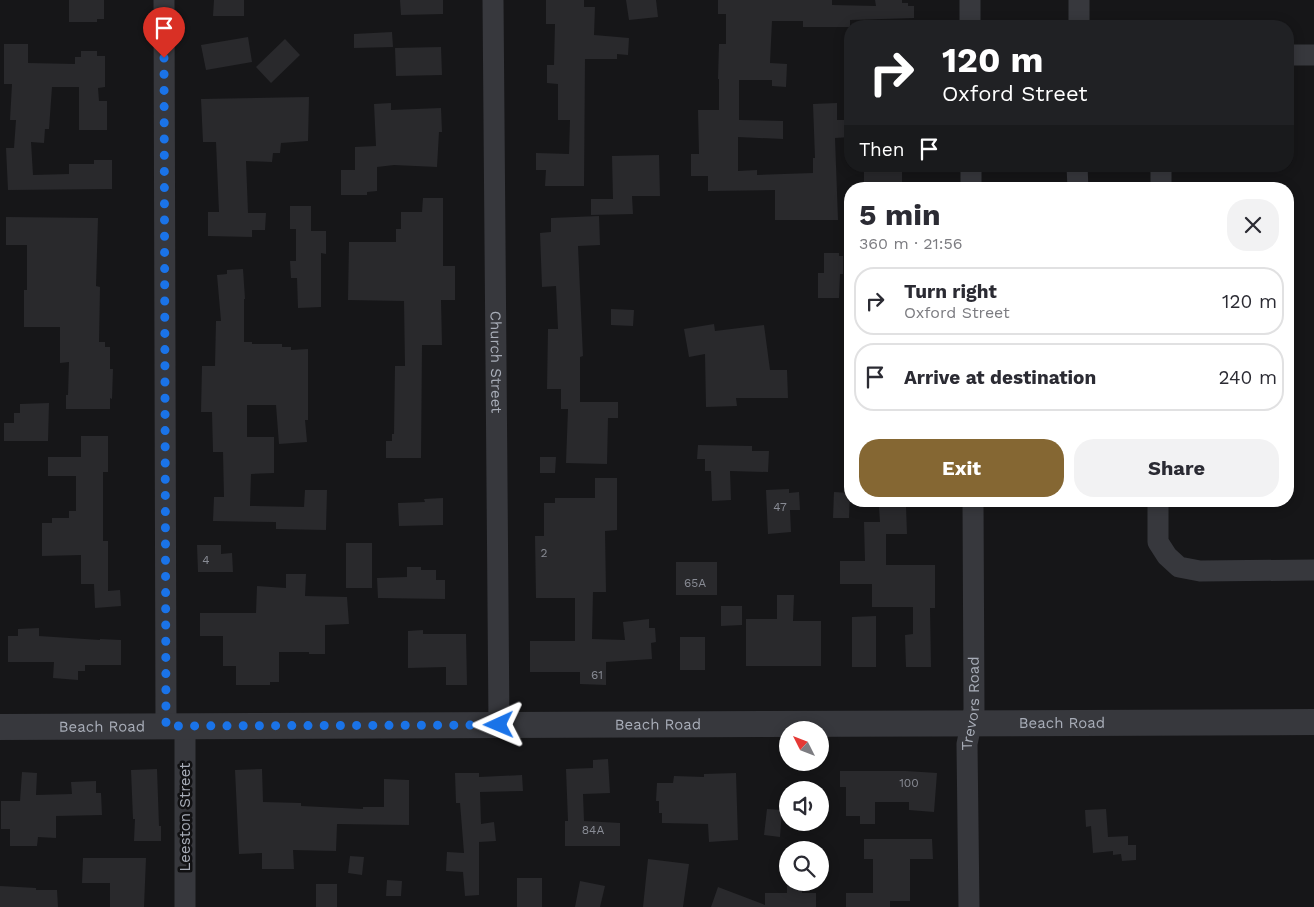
<!DOCTYPE html>
<meta charset="utf-8">
<style>
:root{--surface:#fff;--page:#f2f2f3;--text:#2b2b33;--muted:#7c7c81;--line:#e1e1e2;--accent:#856733}
body{margin:0;font-family:"Work Sans",sans-serif;background:var(--page);color:var(--text);height:100vh;display:flex;flex-direction:column;font-size:19px;white-space:nowrap}
*{box-sizing:border-box;margin:0}
p{font-size:16px;color:var(--muted)}
.icon{flex:none;width:28px;height:28px;fill:none;stroke:currentColor;stroke-width:2;stroke-linecap:round;stroke-linejoin:round}
.map{position:relative;flex:1;overflow:hidden}
.side{position:absolute;left:844px;top:182px;width:450px;height:325px;display:flex;flex-direction:column;background:var(--surface);border-radius:20px;box-shadow:0 2px 12px #0003}
.side>*{flex:none}
.banner{position:absolute;left:844px;top:20px;width:450px;height:152px;border-radius:20px;box-shadow:0 2px 12px #0003;background:#202124;color:#fff;overflow:hidden}
.needle{width:32px;rotate:312deg}
.buttons{position:absolute;left:779px;top:721px;display:grid;gap:10px}
.buttons a{display:grid;place-items:center;width:50px;height:50px;border-radius:50%;background:var(--surface);box-shadow:0 2px 12px #0003;font-size:25px}
.pin{position:absolute;display:grid;place-items:center;width:42px;height:42px;color:#fff;margin:-51px -21px;border-radius:50% 50% 50% 0;rotate:-45deg;box-shadow:0 0 5px #0007}
.pin .icon{rotate:45deg}
.me{position:absolute;width:55px;margin:-28px;rotate:269deg;stroke-linejoin:round;filter:drop-shadow(0 0 4px #0008)}
.turn{display:flex;align-items:center;gap:18px;height:105px;padding:0 15px;font-size:22px}
.turn .icon{width:65px;height:65px;stroke-width:2.5}
.turn b{display:block;font-size:35px;line-height:42px}
.then{display:flex;align-items:center;height:48px;padding:0 15px;background:#0003;gap:10px;font-size:19px}
.round{display:grid;place-items:center;flex:none;width:52px;height:52px;border-radius:20px;background:var(--page)}
.summary{display:flex;align-items:center;justify-content:space-between;height:85px;padding:0 15px}
h1{font-size:30px;font-weight:700;line-height:38px}
.cta{display:flex;gap:10px;margin-top:auto;padding:10px 15px}
.cta a{flex:1;height:58px;border-radius:20px;background:var(--accent);color:#fff;font-size:20px;font-weight:700;line-height:58px;text-align:center}
.cta a+a{background:var(--page);color:var(--text)}
ul{padding:0;list-style:none}
li{display:flex;align-items:center;gap:15px;height:68px;margin:0 10px 8px;padding:0 5px;border:2px solid var(--line);border-radius:20px}
li div{flex:1}
li b{display:block;font-size:19px}
li em{font-style:normal}
.map>svg:first-child{display:block}
</style>
<div class="map">
<svg width="1314" height="907" viewBox="0 0 1314 907">
<rect width="100%" height="100%" fill="#161618"/>
<g fill="#29292c">
<path d="M69,0H104V19H97V22H69Z"/>
<path d="M214,0H244V16H213Z"/>
<path d="M400,0H443V14L401,15Z"/>
<path d="M546,0H584V7H595L594,35L629,38L628,55L617,54V59H585L584,186H545L546,170H536V153L569,154L570,120H558V84L547,83V65H554L555,24H546Z"/>
<path d="M626,0H656L658,17L629,20Z"/>
<path d="M718,0H832V5L876,6L875,0H902V3H908V6H914V18L850,20V27H803V21H772L770,63L787,64L786,87L772,86V80H739V120L783,121V139L738,137V171L757,170V175L813,173V158H815L813,104L837,103V120H850V137L835,138L838,220H775V190L708,191V176H691V154H699L698,110H719V79H718L719,44H726V14H718Z"/>
<path d="M392,32L393,47L354,48V34Z"/>
<path d="M248,37L252,62L206,70L201,45Z"/>
<path d="M285,39L300,55L271,83L256,67Z"/>
<path d="M4,44H28V63L75,64V57H81V51H97V56H105V87L98,88L99,101H107V130H79V87H52L49,129H45L44,143L31,142L33,175L69,174V164H94V160H112V189L8,190L6,148H14L16,120H10L12,84H4Z"/>
<path d="M441,47L442,75L396,76L395,48Z"/>
<path d="M309,97L308,141L281,143L280,153H273L272,162L246,161L248,213H266L265,230H252V237L208,236V212H219L216,142H203L201,99Z"/>
<path d="M391,103V110L441,108L442,132H439L437,167L394,165L377,167V191L367,192V195H341V170H355V147L376,146L374,104Z"/>
<path d="M659,155L660,196H632L633,214L591,215V199H613L612,156Z"/>
<path d="M880,166H902V189H864V167Z"/>
<path d="M423,198H443V266H455V300H441L442,345H422L421,458H386V441H392V434H394L395,366H405L404,301L348,300L349,242H396V229H401V212H422Z"/>
<path d="M290,206H311V231H326V254L321,253V307L298,308L297,278H291L290,261H296V229H290Z"/>
<path d="M599,216L600,245L578,246L583,356L580,357V402H618V418H608L607,464L566,463L568,409H561V389H547L548,329H558L556,286L542,287L540,233L551,232V218Z"/>
<path d="M6,217L98,218L96,286L100,287L99,342H105V347H110V369H113L112,399L110,398V409H66V395H68L69,362L60,363V327H24V290H27V245H6Z"/>
<path d="M824,253H839V256H843V274H840L839,298H818V273H824Z"/>
<path d="M243,269L245,299H244V342H252V344H282V347H291V350L308,349V420H305L307,442L279,444L276,405H247V437H274V473L251,474L250,506L304,507L305,490H327L326,530L276,529V522L213,521L214,497H224L223,452H213L212,412H201L202,366H215L216,321H221L217,275L227,274V270Z"/>
<path d="M611,309L634,310L633,326L611,325Z"/>
<path d="M714,324L715,331L764,325L770,370H787L788,398H736L737,406L706,407L705,354L689,357L684,329Z"/>
<path d="M49,403L48,441H4V423H14V413H20V404Z"/>
<path d="M81,436H108V472H103V541H108V591L120,590L121,606L95,608L94,584H81V555L42,556V523H52V518H69V511H76V476H48V457H81Z"/>
<path d="M698,445L752,446V451H769L768,472L730,471L731,500L712,501L711,471H705V459H697Z"/>
<path d="M540,457H556L555,473H540Z"/>
<path d="M595,478H617V530L605,531L606,592H593L592,639L625,640L623,622L649,619V628H655L656,642L651,643L652,659L606,662V685L580,684V672H530V641H575V598H536L535,536H544V503H555V498H595Z"/>
<path d="M789,489V493L799,492L800,510H790L791,532L768,534L766,490Z"/>
<path d="M834,492L850,493L849,518H833Z"/>
<path d="M443,498V525L399,526L398,503L425,502L424,499Z"/>
<path d="M906,506L907,534H886V565H935V608H930L931,667H906L905,635L913,634V607H872V584H840V561H865L864,522H880L879,507Z"/>
<rect x="346" y="543" width="26" height="45"/>
<path d="M197,545H221V554L232,553L233,572H198Z"/>
<rect x="676" y="562" width="41" height="33"/>
<path d="M407,567H421V570H436V580H445V599L378,598L377,578L407,577Z"/>
<path d="M286,574H306L305,596L347,597L349,624L325,625V654H309V652H279V682H270V685H236V666H223V636H200V613H256L257,586L286,588Z"/>
<path d="M777,595H794L793,621H821V666H746V619H777Z"/>
<path d="M721,606H742V625L721,626Z"/>
<path d="M876,616V667H852V617Z"/>
<path d="M39,628V636L100,640V639L121,640V665H85V671H78V680L53,678L54,662H8V636H18V629Z"/>
<path d="M423,630V634H466L467,685H446V667L408,668V631Z"/>
<rect x="680" y="637" width="25" height="33"/>
<path d="M608,759L610,793L583,794L584,821L620,823V846H565V821H568L566,769L593,768V760Z"/>
<path d="M157,769L159,826H161V841H134L135,819H133L131,770Z"/>
<path d="M262,769L263,802L301,803V806L363,809V807H384V779L409,780V825L337,824L336,851L293,850L294,869H262V853L239,854L235,770Z"/>
<path d="M840,771H906L937,773L934,812L909,810V802H875V824H860V816H846V787H840Z"/>
<path d="M22,772L37,773L36,795L72,794L71,782L96,781V793H101L102,815L56,816V838L38,837L37,846H10V829H1V801H20Z"/>
<path d="M455,773H479V777L522,775L523,791L480,792L481,824L494,822L496,841L479,842V895L465,896L463,872L446,871L447,852L464,853L460,803H456Z"/>
<path d="M736,773L738,840L709,842L708,824L662,823V813H659V801H656L657,783H673L674,776L704,777V774Z"/>
<path d="M767,809L782,810L780,837L764,835Z"/>
<path d="M1106,809L1108,837L1128,836V845H1136V860L1122,861L1121,854L1113,855V851L1093,853L1091,826L1086,827L1085,810Z"/>
<path d="M864,839H932L933,859H910V901H890V907H846V893H873V859H864Z"/>
<path d="M350,856L364,857L362,875L348,873Z"/>
<path d="M83,858H146L144,907H110V883H82Z"/>
<path d="M648,859L689,864L683,907H643Z"/>
<rect x="517" y="878" width="25" height="29"/>
<path d="M387,880L402,881L401,896H386Z"/>
<path d="M580,881L605,886L600,907H575Z"/>
<path d="M787,882H802V893H816V907H711L718,887L765,905V893H787Z"/>
<rect x="316" y="884" width="21" height="23"/>
<path d="M0,886L36,888V890H57L58,907H0Z"/>
</g>
<g fill="none" stroke-linecap="round" stroke-linejoin="round">
<g stroke="#37383d" stroke-width="21">
<path d="M164,0L166,727"/>
<path id="s1" d="M493,0L499,725"/>
<path d="M970,0V26"/>
<path d="M1079,26V0"/>
<path d="M1288,55H1314"/>
<path d="M971,166V189"/>
<path d="M1077,166L1078,189"/>
<path d="M1161,189V166"/>
<path d="M1158,501V542L1167,556L1179,567L1200,571L1314,570"/>
<path d="M185,907V726"/>
<path id="s2" d="M969,907L967,744L974,710L973,501"/>
</g>
<path stroke="#37383d" stroke-width="26" id="s3" d="M0,727L1314,722"/>
</g>
<g fill="none" stroke-linecap="round" stroke-linejoin="round">
<path stroke="#1a73e8" stroke-width="9" stroke-dasharray="0 16.2" d="M164,58L166,726L499,725"/>
</g>
<g text-anchor="middle" stroke-width="5" stroke-linejoin="round" paint-order="stroke">
<g font-size="12" fill="#888b94">
<text x="780" y="511">47</text>
<text x="544" y="557">2</text>
<text x="206" y="564">4</text>
<text x="695" y="587">65A</text>
<text x="597" y="679">61</text>
<text x="909" y="787">100</text>
<text x="593" y="834">84A</text>
</g>
<g font-size="15" fill="#a8adb8" stroke="#111113">
<text dy="5" stroke="none"><textPath href="#s1" startOffset="362">Church Street</textPath></text>
<text dy="5" stroke="none"><textPath href="#s2" startOffset="204">Trevors Road</textPath></text>
<text dy="5" stroke="none"><textPath href="#s3" startOffset="1062">Beach Road</textPath></text>
<text dy="5" stroke="none"><textPath href="#s3" startOffset="658">Beach Road</textPath></text>
<text dy="5" stroke="none"><textPath href="#s3" startOffset="102">Beach Road</textPath></text>
<text transform="translate(185 817) rotate(-90)" y="5">Leeston Street</text>
</g>
</g>
</svg>
<div class="buttons">
<a><svg class="needle" viewBox="-14 -14 28 28"><path d="M0-13l5 13h-10z" fill="#e53935"/><path d="M0 13l5-13h-10z" fill="#7c7c81"/></svg></a>
<a><svg class="icon" aria-label="sound" viewBox="0 0 24 24"><path d="M4 9h4l5-4v14l-5-4H4zM17 9q2 3 0 6"/></svg></a>
<a><svg class="icon" aria-label="search" viewBox="0 0 24 24"><circle cx="10" cy="10" r="6"/><path d="M15 15l6 6"/></svg></a>
</div>
<div class="pin" style="left:164px;top:58px;background:#d93025"><svg class="icon" aria-label="arrive" viewBox="0 0 24 24"><path d="M6 21V4h12l-3 4 3 4H6"/></svg></div>
<svg class="me" style="left:499px;top:725px" viewBox="-20 -20 40 40"><path d="M0-17L14 15 0 8-14 15z" fill="#1a73e8" stroke="#fff" stroke-width="4"/></svg>
<div class="banner">
<div class="turn"><svg class="icon" aria-label="right" viewBox="0 0 24 24"><path d="M7 20v-9h11M14 6l5 5-5 5"/></svg><div><b>120 m</b>Oxford Street</div></div>
<div class="then">Then<svg class="icon" aria-label="arrive" viewBox="0 0 24 24"><path d="M6 21V4h12l-3 4 3 4H6"/></svg></div>
</div>
<section class="side">
<div class="summary"><div><h1>5 min</h1><p>360 m · 21:56</p></div><a class="round"><svg class="icon" aria-label="close" viewBox="0 0 24 24"><path d="M6 6l12 12M18 6L6 18"/></svg></a></div>
<ul>
<li><svg class="icon" aria-label="right" viewBox="0 0 24 24"><path d="M7 20v-9h11M14 6l5 5-5 5"/></svg><div><b>Turn right</b><p>Oxford Street</p></div><em>120 m</em></li>
<li><svg class="icon" aria-label="arrive" viewBox="0 0 24 24"><path d="M6 21V4h12l-3 4 3 4H6"/></svg><div><b>Arrive at destination</b></div><em>240 m</em></li>
</ul>
<div class="cta"><a>Exit</a><a>Share</a></div>
</section>
</div>
